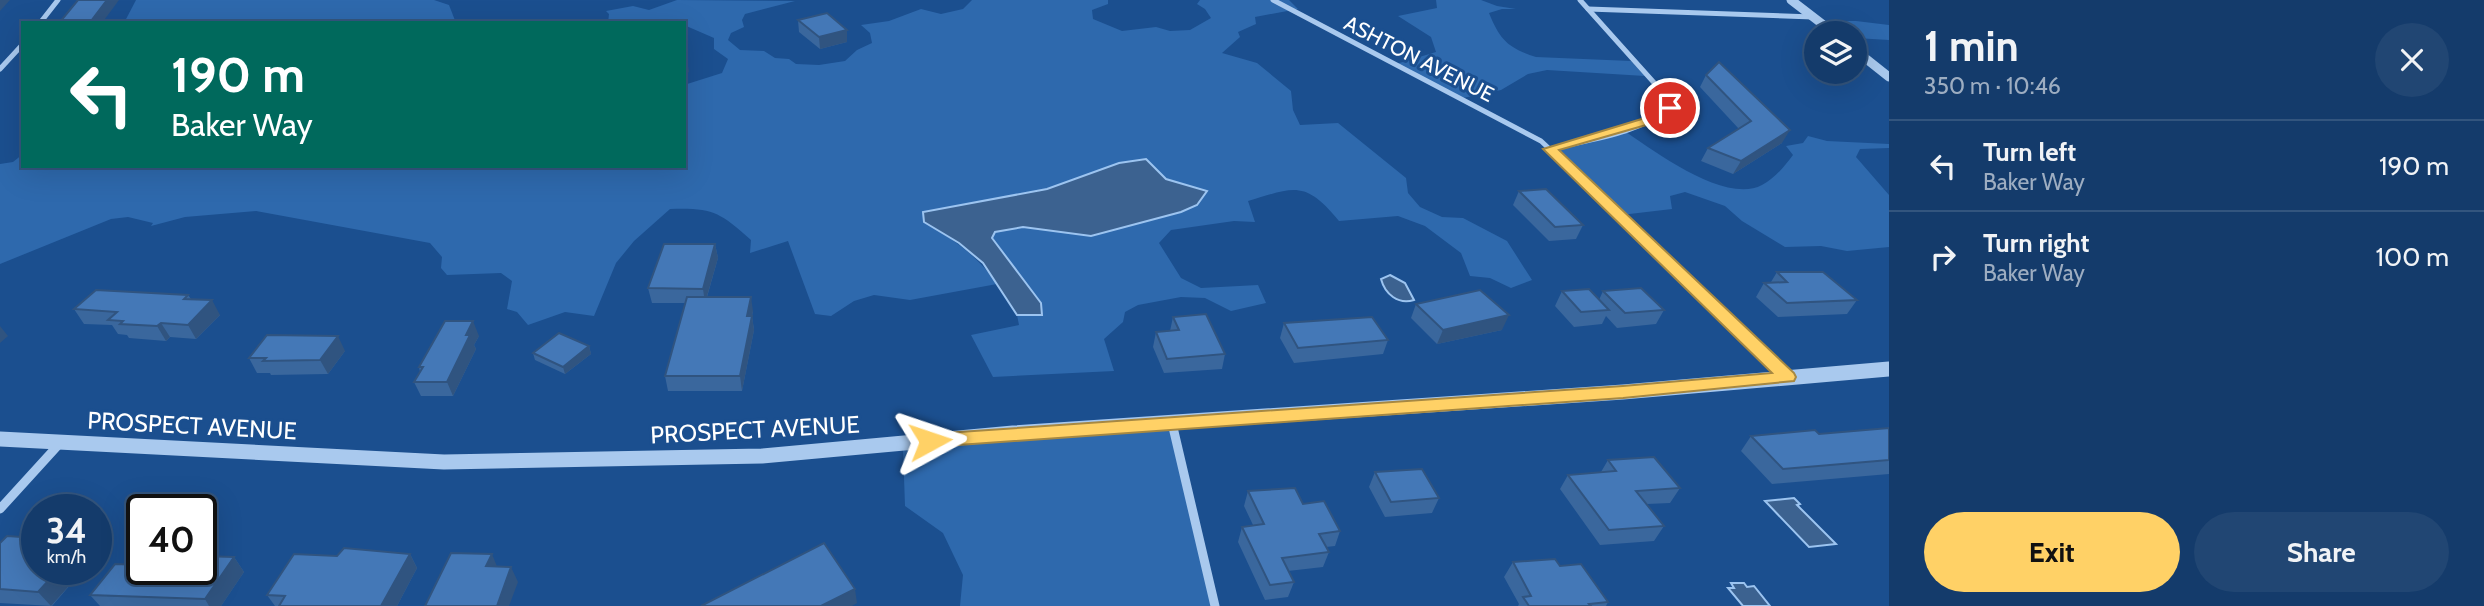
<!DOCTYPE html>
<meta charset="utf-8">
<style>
:root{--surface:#143b6b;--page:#214673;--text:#f1f3f6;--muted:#9dadc1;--line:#33557e;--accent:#ffd166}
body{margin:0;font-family:Cabin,sans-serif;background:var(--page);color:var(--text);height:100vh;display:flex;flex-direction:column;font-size:26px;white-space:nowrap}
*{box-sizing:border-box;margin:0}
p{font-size:23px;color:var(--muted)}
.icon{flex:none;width:38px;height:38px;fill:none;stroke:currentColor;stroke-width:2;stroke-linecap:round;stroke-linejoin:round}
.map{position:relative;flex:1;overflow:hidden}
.details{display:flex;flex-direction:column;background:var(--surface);width:595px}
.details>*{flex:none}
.top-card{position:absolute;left:21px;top:21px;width:665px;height:147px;border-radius:0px;box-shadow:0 7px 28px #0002,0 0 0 2px var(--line);background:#00695c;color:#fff;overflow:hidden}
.controls{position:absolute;left:1804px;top:21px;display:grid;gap:14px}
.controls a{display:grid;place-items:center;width:63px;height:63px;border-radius:50%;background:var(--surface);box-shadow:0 7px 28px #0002,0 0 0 2px var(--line);font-size:35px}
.speed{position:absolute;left:21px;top:494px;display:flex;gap:14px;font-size:35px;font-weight:700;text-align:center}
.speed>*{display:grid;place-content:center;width:91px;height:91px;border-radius:50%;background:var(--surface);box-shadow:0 7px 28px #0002,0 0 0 2px var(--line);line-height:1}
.speed small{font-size:18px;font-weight:400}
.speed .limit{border:4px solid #111;border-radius:10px;background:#fff;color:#111}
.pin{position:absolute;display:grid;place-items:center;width:60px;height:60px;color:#fff;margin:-30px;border:4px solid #fff;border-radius:50%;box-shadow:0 2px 7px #0007}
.me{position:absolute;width:77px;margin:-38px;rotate:85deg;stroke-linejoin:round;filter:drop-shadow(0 0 5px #0008)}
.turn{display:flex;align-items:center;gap:24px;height:147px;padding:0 35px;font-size:32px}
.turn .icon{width:91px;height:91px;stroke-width:2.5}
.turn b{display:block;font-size:49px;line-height:60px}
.round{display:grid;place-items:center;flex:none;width:74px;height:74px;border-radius:37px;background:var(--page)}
.overview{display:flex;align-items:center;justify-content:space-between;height:119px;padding:0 35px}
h1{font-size:42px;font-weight:800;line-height:52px}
.cta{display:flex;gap:14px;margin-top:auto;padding:14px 35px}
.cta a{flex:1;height:80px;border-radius:42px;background:var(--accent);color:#111;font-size:28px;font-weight:800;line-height:80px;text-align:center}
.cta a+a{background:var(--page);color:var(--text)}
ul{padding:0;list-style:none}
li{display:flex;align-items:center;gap:21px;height:91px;padding:0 35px;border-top:2px solid var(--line)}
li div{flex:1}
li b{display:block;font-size:26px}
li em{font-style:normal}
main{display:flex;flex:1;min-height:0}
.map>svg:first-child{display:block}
</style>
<main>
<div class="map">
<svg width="1889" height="606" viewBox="0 0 1889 606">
<rect width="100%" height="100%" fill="#1b4f8f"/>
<g fill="#2e69ad">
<path d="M136,0H434L449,5L456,23H124Z"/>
<path d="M677,0L795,1L745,14L742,20L744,27L731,33L728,40L740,50L764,51L775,58L789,59L796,64L819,65L845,61L857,50L872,43L870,33L861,25L889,21L921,9L941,14L963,9L972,0H1108V4L1092,10L1093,19L1122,31L1156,27L1170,31L1190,30L1211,18L1205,9L1197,4L1200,0H1289L1298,9L1255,17L1256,24L1238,32L1240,37L1222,53L1257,63L1291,91L1293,110L1300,125L1338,123L1406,178L1408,193L1420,207L1442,217L1463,218L1507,241L1532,280L1511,288L1490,278L1470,276L1461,253L1425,226L1398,216L1339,221C1305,180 1295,187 1248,201L1255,222L1234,221L1171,230L1159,243L1181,278L1201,288L1258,285L1266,303L1231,311L1205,298L1181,297L1138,305L1125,312L1123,322L1104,339L1114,371L993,377L971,335L1019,325L1017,315H1042L1041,303L991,238L995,232L1023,227L1091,236L1206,191L1166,179L1145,159L1119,163L1047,189L924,212V222C954,240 978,256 997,284L910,300L874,295L854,301L831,316L815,314L788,241L750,253L751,240C718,211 713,208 670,209L634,241L616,263L594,316L565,312L528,325L517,312L507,309L512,281L501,273L447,275L441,268L442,257L430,243L256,211L185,217L151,226L153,223L128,217L111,219L0,264V164L13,162L23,154V166H684V85L722,73L728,59L714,49V38L684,25V23H608L609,14L606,11L633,6L649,10Z"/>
<path d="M1436,0H1481L1497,6L1516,9H1502L1489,13C1500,40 1508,48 1536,57L1631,61L1645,76L1547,70L1528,74L1501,90L1463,98L1396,64L1436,52L1431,37L1398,16L1437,8Z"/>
<path d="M1818,21H1856L1889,25V40L1855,38V33H1832Z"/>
<path d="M1623,130C1653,150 1725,205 1762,185C1775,178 1784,167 1793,155L1786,146L1803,143L1808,136L1827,141L1889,144V148L1860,149L1856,157L1889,195V247L1847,251L1821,246L1785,247L1742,221L1725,206L1685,192L1670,196L1672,209L1621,215L1549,149Z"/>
<path d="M1170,429L1212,606H960L963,575L943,533L905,506L903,448Z"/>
</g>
<g fill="#3c6290" stroke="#9cc4f0" stroke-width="2">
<path d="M1146,159L1166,179L1207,191L1197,205L1181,212L1091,236L1023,227L995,232L992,238L1041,303L1042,315H1017L983,263L959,243L924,222L923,212L1047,189L1119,163Z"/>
<path d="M1390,275L1405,283L1414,300C1398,305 1385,294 1381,279Z"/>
<path d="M1794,498L1800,504L1797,505L1836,544L1809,547L1765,501Z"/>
<path d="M1731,583H1744L1747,587L1754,586L1770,606H1743L1728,588H1734Z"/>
</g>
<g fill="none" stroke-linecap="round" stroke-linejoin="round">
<g stroke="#a9c9ee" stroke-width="5">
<path d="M1273,0L1541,141L1556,155"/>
<path d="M1588,9L1813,17"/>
<path d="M40,23L58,0"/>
<path d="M0,69L23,44"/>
<path d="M1550,149C1590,139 1636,135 1669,108L1657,86L1580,0"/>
</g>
<path stroke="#a9c9ee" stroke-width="6" d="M1554,154L1762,353"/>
<g stroke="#a9c9ee" stroke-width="9">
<path d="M1761,352L1786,376"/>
<path d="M1172,423L1215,606"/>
<path d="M0,509L61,442"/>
</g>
<g stroke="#a9c9ee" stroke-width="9">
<path d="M1791,0L1834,33"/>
<path d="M1855,50L1889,77"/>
</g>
<path stroke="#a9c9ee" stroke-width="15" d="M0,439L444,462L762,456L1013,433L1623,392L1889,369"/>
</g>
<g fill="#3a679d">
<path d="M798,20L847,30V42L820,49L799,32Z"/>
<path d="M1706,75L1782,143L1733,174L1701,161L1708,148L1739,129L1700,87Z"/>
<path d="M1519,191L1583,225L1576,239L1549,241L1513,205Z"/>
<path d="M715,244L718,258L707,297L753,311L752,316L754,330L742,391H668L665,376L686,303H652L648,288Z"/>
<path d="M1777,272L1857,300L1847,314L1778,317L1756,297L1764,283L1771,282Z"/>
<path d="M1562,291L1599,300L1603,291L1664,310L1656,324L1617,328L1606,316L1602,324L1574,327L1555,306Z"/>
<path d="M188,295L191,299L220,315L196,339L170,337L166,341L129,338L127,335L118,334L112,325L84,324L74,309Z"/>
<path d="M1416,304L1502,330L1437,344L1411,318Z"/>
<path d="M1173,317L1225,354L1222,369L1164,373L1153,347L1156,332L1170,331Z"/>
<path d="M1284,323L1388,340L1383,354L1294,363L1280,338Z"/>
<path d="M479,336L474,345L476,349L453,396H421L414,382L420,372L419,367Z"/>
<path d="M589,346L591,354L565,374L535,360L533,353Z"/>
<path d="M345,351L328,374L271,375L270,373H257L249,358Z"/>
<path d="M1889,428V474L1772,484L1741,451L1751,436L1819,434Z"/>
<path d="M1608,460L1680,488L1670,503L1647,504L1664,526L1654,541L1600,545L1560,489L1568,475L1601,472Z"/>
<path d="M1375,472L1439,498L1432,513L1385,517L1369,487Z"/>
<path d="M1248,491L1303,504L1340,531L1335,546L1326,547L1329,552L1323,567L1288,571L1294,582L1288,597L1265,600L1238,542L1242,527L1253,525L1244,506Z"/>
<path d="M0,543L84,569L52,606L0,603Z"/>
<path d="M410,554L417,568L397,606H275L267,595L337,556Z"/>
<path d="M234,557L244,572L221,606H100L90,595L142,569Z"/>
<path d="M1513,562L1560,566L1608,602L1606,606H1518L1519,604L1504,577Z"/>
</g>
<g fill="#305480">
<path d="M0,0H10L0,11Z"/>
<path d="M107,0H119L102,23H88Z"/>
<path d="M847,30V42L820,49L819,37Z"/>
<path d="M687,60L689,72L684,74V61Z"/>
<path d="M1790,130L1782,143L1733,174L1741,161Z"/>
<path d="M715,244L718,258L705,303L703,289Z"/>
<path d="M751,297L753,311L749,330L747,316Z"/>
<path d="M212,300L220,315L196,339L188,325Z"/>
<path d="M1509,315L1502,330L1437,344L1443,330Z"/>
<path d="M752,316L754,330L742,391L740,376Z"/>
<path d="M473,321L479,336L474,345L476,349L453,396L447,382L466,335Z"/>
<path d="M161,323L170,337L166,341L157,326Z"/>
<path d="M0,326L8,336L0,343Z"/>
<path d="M338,336L345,351L328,374L320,360Z"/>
<path d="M589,346L591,354L565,374L563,367Z"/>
<path d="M410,554L417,568L397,606H381Z"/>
<path d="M492,554L498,569L486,566Z"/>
<path d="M234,557L244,572L221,606H209L205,599Z"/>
<path d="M511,567L518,582L509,606H497Z"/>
<path d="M59,569H84L51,606L38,592Z"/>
<path d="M855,589L857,603L852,606H821Z"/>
</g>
<g fill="#4478b7" stroke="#305480" stroke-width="2">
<path d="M78,0H107L91,21L88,23H59Z"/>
<path d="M827,13L847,30L819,37L798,20Z"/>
<path d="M1719,62L1790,130L1741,161L1708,148L1751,121L1706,75Z"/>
<path d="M1546,189L1583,225L1555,227L1519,191Z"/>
<path d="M664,244H715L703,289L648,288Z"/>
<path d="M1777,272H1823L1857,300L1787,303L1764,283L1787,282Z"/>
<path d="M1641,288L1664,310L1625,313L1603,291Z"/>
<path d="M1589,289L1609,310L1581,312L1562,291Z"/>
<path d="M96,290L188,295L184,299L212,300L188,325L161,323L157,326L120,324L123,321L108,320L117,312L74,309Z"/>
<path d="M1480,290L1509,315L1443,330L1416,304Z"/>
<path d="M687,297H751L747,316H752L740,376H665Z"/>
<path d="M1206,314L1225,354L1167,359L1156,332L1179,330L1173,317Z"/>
<path d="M1372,317L1388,340L1298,348L1284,323Z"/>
<path d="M445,321H473L466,335H470L447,382H414L423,367H419Z"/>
<path d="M559,333L589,346L563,367L533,353Z"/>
<path d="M267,335L338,336L320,360L263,361L266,358H249Z"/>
<path d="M1889,428V460L1783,469L1751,436L1815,430L1819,434Z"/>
<path d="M1654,457L1680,488L1636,491L1664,526L1609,530L1568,475L1616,471L1608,460Z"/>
<path d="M1422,469L1439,498L1391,502L1375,472Z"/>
<path d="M1295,488L1303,504L1324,501L1340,531L1319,534L1329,552L1282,558L1294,582L1270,585L1242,527L1264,524L1248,491Z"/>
<path d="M7,536L37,538V569H59L38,592L0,589V543Z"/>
<path d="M824,543L855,589L821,606H701Z"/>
<path d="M344,548L410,554L381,606H279L285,596L267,595L294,554L337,556Z"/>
<path d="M451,553L492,554L486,566L511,567L497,606H425Z"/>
<path d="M201,556L234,557L205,599L90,595L115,564L142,565V569H201Z"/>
<path d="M1555,559L1560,566L1581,564L1608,602L1589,604L1591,606H1529L1523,597L1531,596L1513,562Z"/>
</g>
<path fill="#ffd166" stroke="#a68842" stroke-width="2" d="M1670,105L1676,108L1667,119L1559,150L1794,373L1796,377L1794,381L1623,398L930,447L923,445L920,441L923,436L930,434L1623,386L1772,373L1543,149L1658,114Z"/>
<g text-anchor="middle" stroke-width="6" stroke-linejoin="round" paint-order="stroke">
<g font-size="21" fill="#fff" stroke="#1b4f8f">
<text transform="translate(1419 59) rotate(27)" y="7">ASHTON AVENUE</text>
</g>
<g font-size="24" fill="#fff" stroke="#1b4f8f">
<text transform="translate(192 426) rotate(3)" y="8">PROSPECT AVENUE</text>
<text transform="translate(755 430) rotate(-3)" y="8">PROSPECT AVENUE</text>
</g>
</g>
</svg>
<div class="controls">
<a><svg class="icon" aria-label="layers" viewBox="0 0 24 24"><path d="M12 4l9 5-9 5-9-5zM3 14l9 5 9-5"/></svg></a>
</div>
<div class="speed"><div>34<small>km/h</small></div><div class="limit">40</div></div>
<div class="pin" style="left:1670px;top:108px;background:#d93025"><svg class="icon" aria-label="arrive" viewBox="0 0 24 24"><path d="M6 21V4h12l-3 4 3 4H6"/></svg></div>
<svg class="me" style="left:930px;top:441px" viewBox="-20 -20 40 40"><path d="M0-17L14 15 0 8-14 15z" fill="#ffd166" stroke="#fff" stroke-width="4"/></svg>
<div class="top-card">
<div class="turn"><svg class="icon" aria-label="left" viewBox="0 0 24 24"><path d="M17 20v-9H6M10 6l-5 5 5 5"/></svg><div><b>190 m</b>Baker Way</div></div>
</div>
</div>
<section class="details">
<div class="overview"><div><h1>1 min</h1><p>350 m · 10:46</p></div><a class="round"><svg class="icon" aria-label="close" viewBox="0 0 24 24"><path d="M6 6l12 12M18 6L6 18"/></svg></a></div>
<ul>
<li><svg class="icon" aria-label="left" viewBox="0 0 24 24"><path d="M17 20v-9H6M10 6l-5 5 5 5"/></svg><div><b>Turn left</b><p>Baker Way</p></div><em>190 m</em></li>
<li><svg class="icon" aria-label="right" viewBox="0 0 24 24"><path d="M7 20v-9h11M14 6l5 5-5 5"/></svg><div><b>Turn right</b><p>Baker Way</p></div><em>100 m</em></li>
</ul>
<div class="cta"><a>Exit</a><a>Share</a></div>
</section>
</main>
